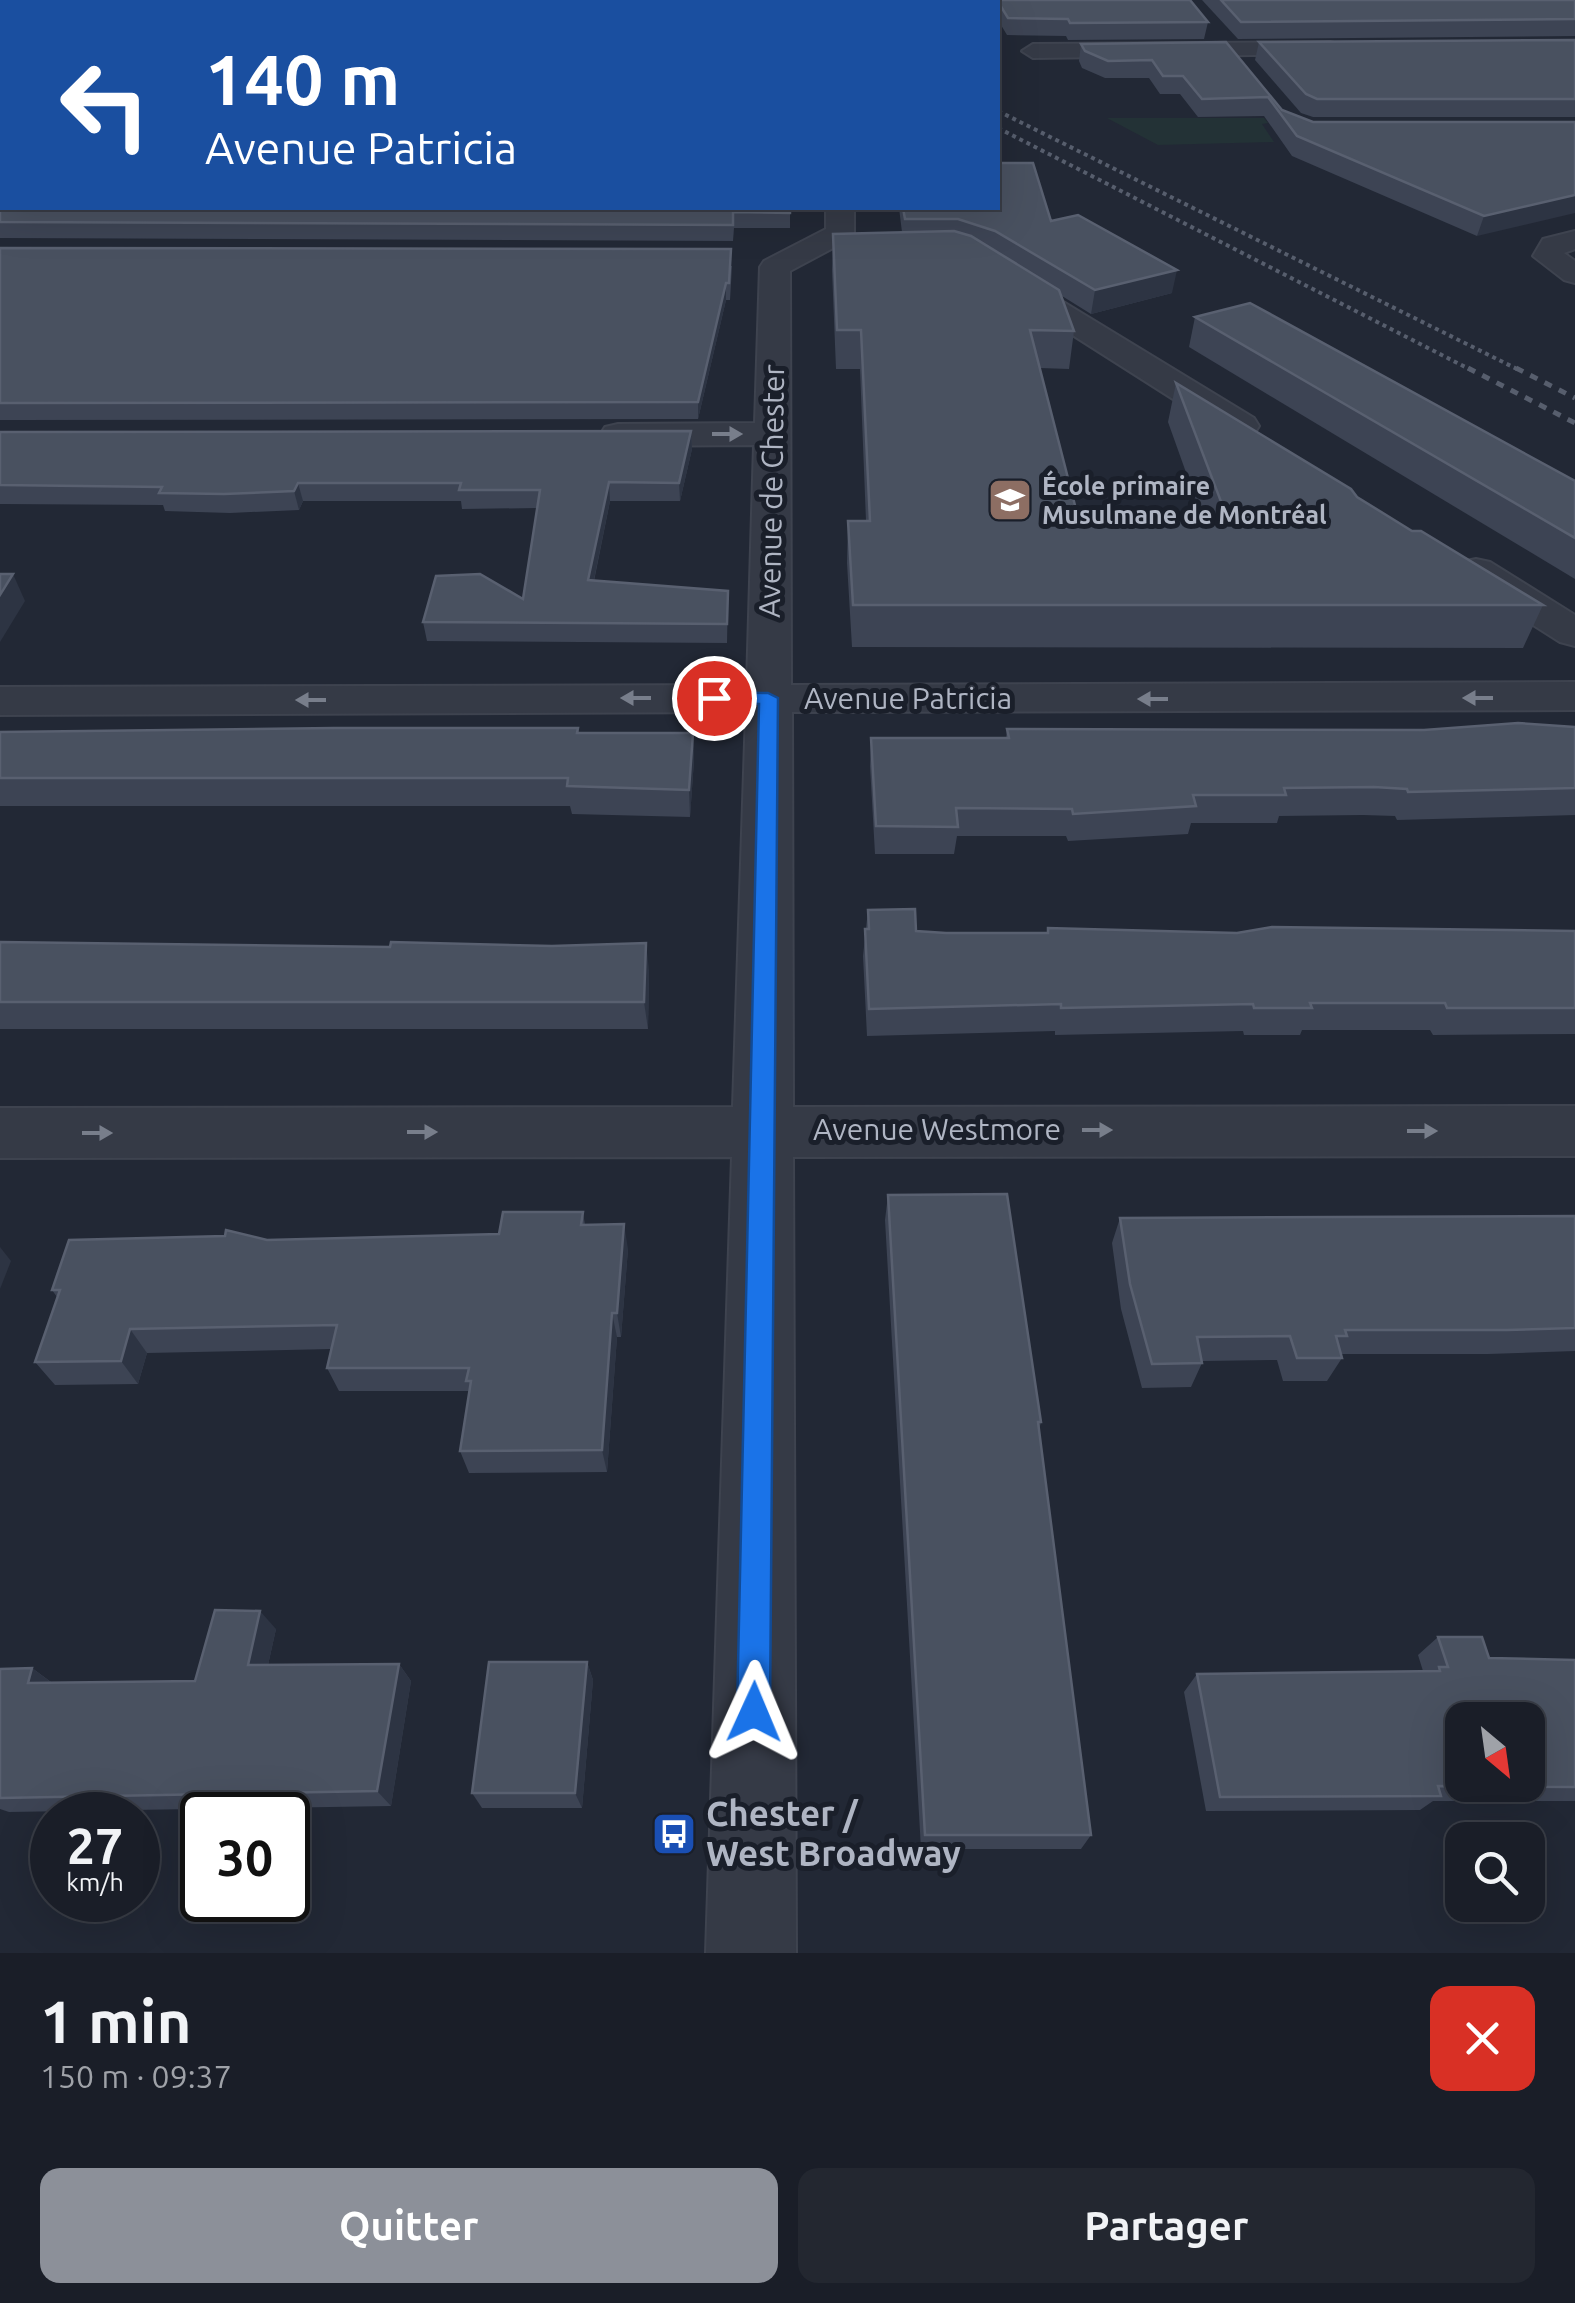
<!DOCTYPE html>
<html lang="fr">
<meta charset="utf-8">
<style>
:root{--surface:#1a1e28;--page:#232730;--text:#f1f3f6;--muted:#9fa2a8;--line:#383c45;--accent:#8c9099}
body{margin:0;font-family:Ubuntu,sans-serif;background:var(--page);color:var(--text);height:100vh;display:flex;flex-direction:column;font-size:38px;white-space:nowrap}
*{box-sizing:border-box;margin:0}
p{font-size:32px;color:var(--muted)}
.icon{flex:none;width:55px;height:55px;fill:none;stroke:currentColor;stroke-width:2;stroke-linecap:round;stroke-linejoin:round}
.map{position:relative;height:1953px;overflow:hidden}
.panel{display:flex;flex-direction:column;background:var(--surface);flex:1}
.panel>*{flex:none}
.top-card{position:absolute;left:0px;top:0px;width:1000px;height:210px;box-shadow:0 10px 40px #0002,0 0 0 2px var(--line);background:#1a4fa0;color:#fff;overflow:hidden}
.needle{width:65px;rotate:151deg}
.fabs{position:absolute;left:1445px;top:1702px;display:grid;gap:20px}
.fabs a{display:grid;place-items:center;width:100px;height:100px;border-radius:20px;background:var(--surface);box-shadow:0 10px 40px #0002,0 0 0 2px var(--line);font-size:50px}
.speed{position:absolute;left:30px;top:1792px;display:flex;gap:20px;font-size:50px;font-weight:700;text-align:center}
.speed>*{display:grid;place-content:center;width:130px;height:130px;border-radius:50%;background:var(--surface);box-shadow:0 10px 40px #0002,0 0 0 2px var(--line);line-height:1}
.speed small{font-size:25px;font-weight:400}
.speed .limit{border:5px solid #111;border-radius:15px;background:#fff;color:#111}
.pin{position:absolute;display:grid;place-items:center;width:85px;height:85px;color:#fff;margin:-42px;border:5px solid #fff;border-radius:50%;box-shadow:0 2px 10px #0007}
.me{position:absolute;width:110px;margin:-55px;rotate:1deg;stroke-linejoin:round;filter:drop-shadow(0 0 8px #0008)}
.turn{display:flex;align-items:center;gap:35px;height:210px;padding:0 40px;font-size:45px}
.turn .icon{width:130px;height:130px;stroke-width:2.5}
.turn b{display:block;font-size:70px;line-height:85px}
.round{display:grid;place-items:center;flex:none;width:105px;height:105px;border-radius:20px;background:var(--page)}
.headline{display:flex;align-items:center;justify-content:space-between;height:170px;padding:0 40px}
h1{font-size:60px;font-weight:600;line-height:75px}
.cta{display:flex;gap:20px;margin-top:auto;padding:20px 40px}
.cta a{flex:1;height:115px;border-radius:20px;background:var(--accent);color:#fff;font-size:40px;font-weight:600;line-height:115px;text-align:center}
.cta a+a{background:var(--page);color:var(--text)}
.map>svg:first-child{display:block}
</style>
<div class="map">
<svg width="1575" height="1953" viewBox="0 0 1575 1953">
<rect width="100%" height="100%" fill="#222835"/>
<path fill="#233236" d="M1107,118H1264L1268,123L1262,124L1274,142L1158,145Z"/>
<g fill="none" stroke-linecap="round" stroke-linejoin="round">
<defs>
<g id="street">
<path d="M1330,42L1338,44L1341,49L1338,54L1033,58L1022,51L1033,44Z"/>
<path d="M826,208H854V233L850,239L790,271L791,685L1575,682V710L792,712L793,1107L1575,1106V1156L793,1157L796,1953H706L732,1157L0,1158V1108L733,1107L746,712L0,715V687L747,685L754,445L618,446L605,443L600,435L605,427L618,424L755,423L760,267L764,261L826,229Z"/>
<path d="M1575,231V249L1564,253L1575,261V283L1564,280L1533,256L1543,239Z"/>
<path d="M1008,272L1019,275L1254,418L1259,426L1254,434L1241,437L1228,434L997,287L993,281L997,275Z"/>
<path d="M1476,559L1490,562L1575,615V646L1560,642L1462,580L1456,571L1462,562Z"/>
</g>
</defs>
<use href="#street" stroke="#3e434f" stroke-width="4"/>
<use href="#street" fill="#353a46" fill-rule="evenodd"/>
<g stroke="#575e6d" stroke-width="4" stroke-dasharray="4 4" stroke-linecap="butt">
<path d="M760,0L765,2"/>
<path d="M998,111L1521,371"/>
<path d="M998,128L1473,371"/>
</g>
<g stroke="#575e6d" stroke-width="5" stroke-dasharray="8 8" stroke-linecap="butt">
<path d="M1468,368L1575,423"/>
<path d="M1516,368L1575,398"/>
</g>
</g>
<g fill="#3d4454">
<path d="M0,0H639V2H2L790,208V228H734L733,241L0,238Z"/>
<path d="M979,0H1190L1208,22L1204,39L1068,40L1066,36L1007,35L998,20V2H980Z"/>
<path d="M1202,0H1575V36L1238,39Z"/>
<path d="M1575,40V117H1313L1301,113L1255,60L1259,42Z"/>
<path d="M1226,42L1282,110L1313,122H1575L1477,236L1292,156L1264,116L1198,117L1180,94H1160L1149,78H1105L1082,68L1079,61L1081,44Z"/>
<path d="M899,208H998L1051,221L1172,293L1091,314L1062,296L1074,331L1069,369L1040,368L1079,521L1203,520L1168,422L1176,383L1412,531L1543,605L1523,648L852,647L847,563L848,521H866L860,369H836L832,270L833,234L902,232Z"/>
<path d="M0,248L732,266L730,300H726L698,419L0,420Z"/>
<path d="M1195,317L1575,481V579L1189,347Z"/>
<path d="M691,431L692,449L680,501H610L594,581L728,591L727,643L427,641L423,622L523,599L537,508L462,509L461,501H303L299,510L230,513L165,511L163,505L0,504V432Z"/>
<path d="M1575,727V815L1397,820L1395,816L1363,815L1279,816L1277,823H1191L1188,834L1068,841L1066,836H957L954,854H875L870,766L871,738H1006L1007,729L1424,730Z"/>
<path d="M578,728L579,733H693L694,760L690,817L572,814L570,806H0V732Z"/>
<path d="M868,910L916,931L946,933H1047L1048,928L1237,933L1575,931V1034L1433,1035L1430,1030H1302L1300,1035H1244L1243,1031L1055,1035V1031L867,1036L863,956Z"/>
<path d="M0,942L649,970L648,1029H0Z"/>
<path d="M888,1195L1041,1422L1039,1430L1091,1835L1081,1849H921L885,1220Z"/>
<path d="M583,1212L585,1225L628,1249L621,1337H617L607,1472L469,1473L460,1451L469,1391H339L327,1368L331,1349L147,1353L138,1384L55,1385L35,1362L57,1297L52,1290L267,1240L499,1234Z"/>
<path d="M1575,1216V1351L1488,1354H1341L1342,1358L1327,1381H1283L1277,1360L1202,1361V1363L1191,1387L1142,1388L1121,1309L1112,1243L1120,1218Z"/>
<path d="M276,1629L268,1665L399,1664L411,1681L391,1806L9,1812L0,1809V1669L32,1668L51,1682L195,1681Z"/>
<path d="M1438,1637L1489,1658L1575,1660V1801H1433L1420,1810L1206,1811L1184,1692L1197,1674L1423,1671L1418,1655Z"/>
<path d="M587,1662L593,1680L582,1808H482L472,1793Z"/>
</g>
<g fill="#2d3443">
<path d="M1575,195V213L1477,236L1484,216Z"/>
<path d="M1177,270L1172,293L1091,314L1095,290Z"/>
<path d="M726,283V300L698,419V402Z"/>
<path d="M691,431L692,449L680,501L679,483Z"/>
<path d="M609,482L610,501L590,599L588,580Z"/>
<path d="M298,483L303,501L299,510L294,491Z"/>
<path d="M13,574L25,601L0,642V595Z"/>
<path d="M693,733L694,760L690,817L689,790Z"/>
<path d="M646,943L649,970L648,1029L644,1002Z"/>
<path d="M624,1224L628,1249L621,1337L617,1313Z"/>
<path d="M0,1247L11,1261L0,1289Z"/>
<path d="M612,1313L617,1337L607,1472L602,1450Z"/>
<path d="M130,1329L147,1353L138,1384L121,1361Z"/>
<path d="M260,1611L276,1629L264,1683L248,1665Z"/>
<path d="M587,1662L593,1680L582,1808L575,1793Z"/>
<path d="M399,1664L411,1681L391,1806L377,1791Z"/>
<path d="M32,1668L56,1686L28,1683Z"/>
</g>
<g fill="#495160" stroke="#596070" stroke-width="2.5" fill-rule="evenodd">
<path d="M0,0H637V2H2V208H790V213L733,212V225L0,222Z"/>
<path d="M997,0H1190L1208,22L1070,23L1068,19L1008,18Z"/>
<path d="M1221,0H1575V19L1241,22Z"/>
<path d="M1575,40V99H1317L1306,94L1259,42Z"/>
<path d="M1226,42L1282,110L1313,122H1575V195L1484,216L1297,136L1268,97L1202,99L1183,76H1163L1152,60L1108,61L1085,51L1081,44Z"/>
<path d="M998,163H1033L1051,221L1078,215L1177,270L1095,290L995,231L958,219H905L903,208H998Z"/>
<path d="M954,231L971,236L1059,290L1074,331L1030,330L1079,521L1228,520L1176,383L1351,489L1357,497L1412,531H1421L1543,605H853L848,521H870L861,330H837L833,234Z"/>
<path d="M0,248L731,249L729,283H726L698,402L0,403Z"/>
<path d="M1250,303L1575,481V538L1195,317Z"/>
<path d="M691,431L679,483L609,482L588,580L728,591L727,624L423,622L436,576L480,574L523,599L540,490H459L461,483H298L294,491L224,494L159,493L162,487L0,485V432Z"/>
<path d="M0,574H13L0,595Z"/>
<path d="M1518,723L1575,727V788L1408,792L1407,789L1374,787L1284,788L1286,795H1193L1196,806L1073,814L1072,809L956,808L958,827L876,826L871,738H1009L1007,729L1424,730Z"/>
<path d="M334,728H578L577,733H693L689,790L567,786L568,778H0V732Z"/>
<path d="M915,909L916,931L946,933H1048V928L1237,933L1272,927L1575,931V1008H1447L1445,1003H1310L1312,1008H1254L1253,1004L1061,1008V1004L869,1009L865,929H869L868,910Z"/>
<path d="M0,942L390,947L391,942L552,946L646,943L644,1002H0Z"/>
<path d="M1007,1194L1041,1422H1038L1091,1835H925L888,1195Z"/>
<path d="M503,1212H583L581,1225L624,1224L617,1313H612L602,1450L460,1451L471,1381H466L469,1368H327L337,1325L130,1329L121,1361L35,1362L60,1290H52L69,1240L225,1236L226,1230L267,1240L499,1234Z"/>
<path d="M1575,1216V1328L1507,1330H1345L1347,1336H1336L1342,1358H1297L1290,1336L1197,1337L1202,1363L1152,1364L1130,1284L1120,1218Z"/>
<path d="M215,1610L260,1611L248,1665L399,1664L377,1791L0,1798V1669L32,1668L28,1683L195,1681Z"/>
<path d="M1438,1637H1482L1489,1658L1575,1660V1787L1438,1786L1441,1796L1220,1797L1197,1674L1440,1671L1439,1667H1448ZM1462,1720H1528V1785H1462Z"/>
<path d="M489,1662H587L575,1793H472Z"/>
</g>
<defs><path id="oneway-solid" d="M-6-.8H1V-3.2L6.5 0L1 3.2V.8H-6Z" transform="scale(2.5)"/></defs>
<g fill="#787e8b">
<use href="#oneway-solid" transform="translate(727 434)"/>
<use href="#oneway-solid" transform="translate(636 698) rotate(180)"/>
<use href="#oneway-solid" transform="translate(1478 698) rotate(180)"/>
<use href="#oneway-solid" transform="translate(1153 699) rotate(180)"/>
<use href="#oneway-solid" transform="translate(311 700) rotate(180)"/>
<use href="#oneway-solid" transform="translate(1097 1130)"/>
<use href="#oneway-solid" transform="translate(1422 1131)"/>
<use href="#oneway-solid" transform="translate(422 1132)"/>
<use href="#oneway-solid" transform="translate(97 1133)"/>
</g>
<path fill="#1a73e8" stroke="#114b97" stroke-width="2.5" d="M714,692L768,693L778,698L770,1712L765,1723L754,1728L742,1723L737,1712L759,704L707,702V694Z"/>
<defs>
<symbol id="school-square" viewBox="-11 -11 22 22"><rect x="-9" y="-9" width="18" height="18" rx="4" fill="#8d6e63" stroke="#1a1f2a"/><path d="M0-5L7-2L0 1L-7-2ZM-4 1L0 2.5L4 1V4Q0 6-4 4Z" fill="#fff"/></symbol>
<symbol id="bus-square" viewBox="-11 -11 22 22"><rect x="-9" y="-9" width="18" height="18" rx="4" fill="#1a4fb4" stroke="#1a1f2a"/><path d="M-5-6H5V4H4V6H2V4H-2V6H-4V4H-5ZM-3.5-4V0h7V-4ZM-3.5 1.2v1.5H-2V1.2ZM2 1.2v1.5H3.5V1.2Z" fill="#fff"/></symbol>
</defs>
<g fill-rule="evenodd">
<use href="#school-square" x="985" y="475" width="50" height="50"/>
<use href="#bus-square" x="649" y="1809" width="50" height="50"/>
</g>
<g text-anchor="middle" stroke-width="10" stroke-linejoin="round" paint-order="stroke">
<g font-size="25" font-weight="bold" fill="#afb5c3" stroke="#1a1f2a" text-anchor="start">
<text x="1042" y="495">École primaire<tspan x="1042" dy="29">Musulmane de Montréal</tspan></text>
</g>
<g font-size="30" fill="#afb5c3" stroke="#1a1f2a">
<text transform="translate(772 491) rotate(-89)" y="10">Avenue de Chester</text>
<text x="908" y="709">Avenue Patricia</text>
<text x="937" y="1140">Avenue Westmore</text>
</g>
<g font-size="35" font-weight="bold" fill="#afb5c3" stroke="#1a1f2a" text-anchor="start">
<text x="706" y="1826">Chester /<tspan x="706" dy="40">West Broadway</tspan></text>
</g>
</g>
</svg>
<div class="fabs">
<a><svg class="needle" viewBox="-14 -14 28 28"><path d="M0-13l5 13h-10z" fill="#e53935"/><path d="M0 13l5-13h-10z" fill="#9fa2a8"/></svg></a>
<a><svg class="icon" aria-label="search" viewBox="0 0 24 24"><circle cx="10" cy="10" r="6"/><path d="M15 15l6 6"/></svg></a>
</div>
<div class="speed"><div>27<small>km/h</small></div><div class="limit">30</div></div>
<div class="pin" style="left:714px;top:698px;background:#d93025"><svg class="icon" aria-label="arrive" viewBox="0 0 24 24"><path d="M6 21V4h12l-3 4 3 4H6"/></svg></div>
<svg class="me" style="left:754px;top:1712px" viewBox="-20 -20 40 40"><path d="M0-17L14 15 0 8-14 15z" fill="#1a73e8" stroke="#fff" stroke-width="4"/></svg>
<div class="top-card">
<div class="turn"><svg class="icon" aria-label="left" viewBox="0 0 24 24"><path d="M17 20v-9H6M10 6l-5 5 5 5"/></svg><div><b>140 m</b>Avenue Patricia</div></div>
</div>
</div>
<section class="panel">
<div class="headline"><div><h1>1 min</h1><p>150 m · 09:37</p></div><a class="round" style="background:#d93025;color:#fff"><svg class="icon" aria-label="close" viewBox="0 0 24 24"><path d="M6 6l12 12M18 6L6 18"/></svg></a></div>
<div class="cta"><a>Quitter</a><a>Partager</a></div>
</section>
